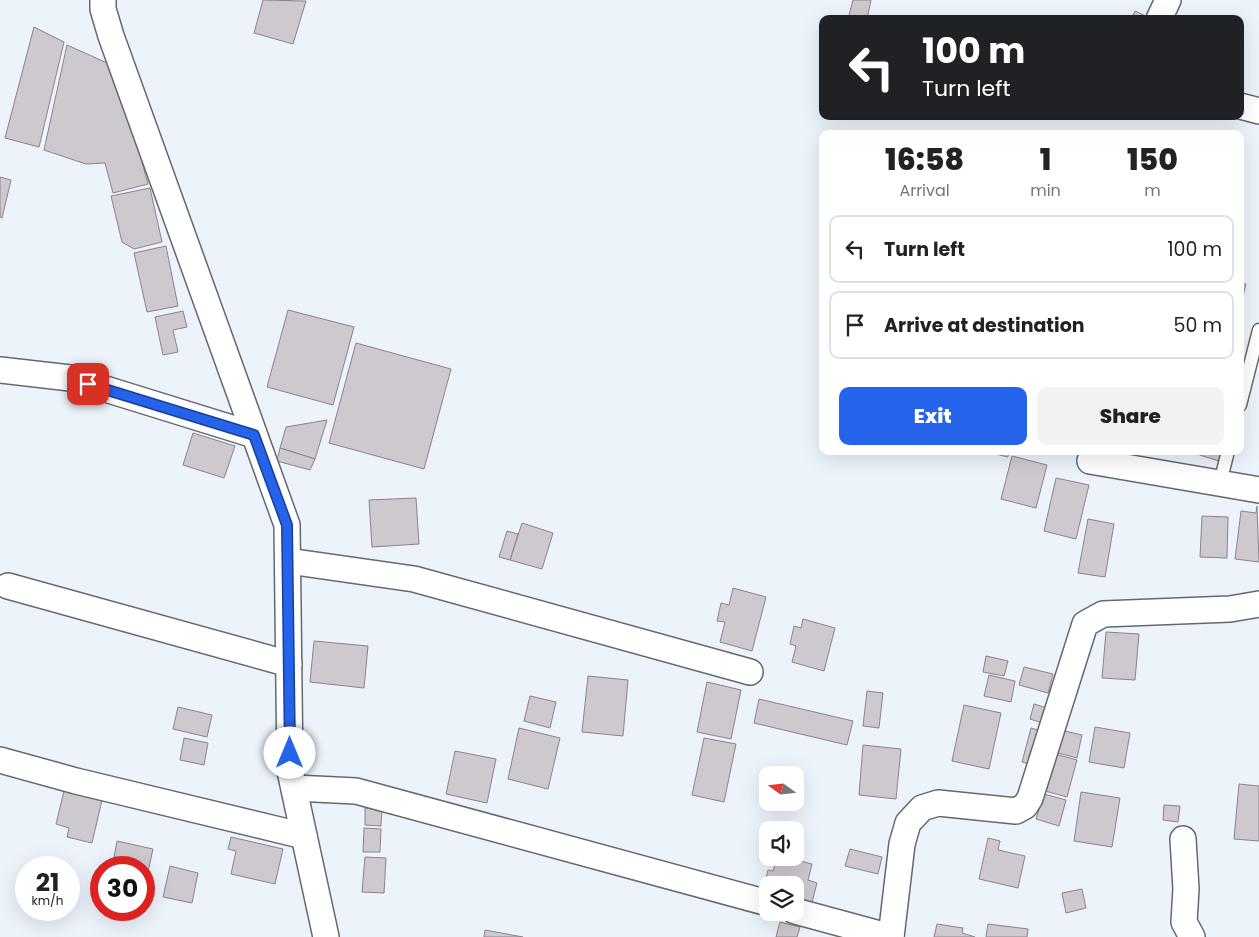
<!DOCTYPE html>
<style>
:root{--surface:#fff;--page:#f2f2f2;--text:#222;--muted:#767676;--line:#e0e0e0;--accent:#2563eb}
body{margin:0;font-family:Poppins,sans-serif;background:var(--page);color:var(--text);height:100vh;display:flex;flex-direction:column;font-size:19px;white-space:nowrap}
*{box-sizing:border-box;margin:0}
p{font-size:16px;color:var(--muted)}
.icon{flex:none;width:28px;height:28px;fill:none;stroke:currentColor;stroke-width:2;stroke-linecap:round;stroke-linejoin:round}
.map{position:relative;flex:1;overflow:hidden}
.details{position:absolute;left:819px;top:130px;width:425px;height:325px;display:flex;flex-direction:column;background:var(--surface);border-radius:10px;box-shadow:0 5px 20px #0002}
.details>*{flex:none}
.hud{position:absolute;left:819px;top:15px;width:425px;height:105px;border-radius:10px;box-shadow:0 5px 20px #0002;background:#202124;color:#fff;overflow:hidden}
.needle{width:32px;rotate:285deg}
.tools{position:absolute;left:759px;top:766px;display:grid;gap:10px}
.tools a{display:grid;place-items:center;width:45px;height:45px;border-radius:10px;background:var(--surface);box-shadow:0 5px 20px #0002;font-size:25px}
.speed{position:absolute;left:15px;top:856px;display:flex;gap:10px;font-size:25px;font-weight:700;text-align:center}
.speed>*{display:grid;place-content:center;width:65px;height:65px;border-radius:50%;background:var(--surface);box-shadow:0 5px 20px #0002;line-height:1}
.speed small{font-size:12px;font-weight:400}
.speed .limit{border:8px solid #d22;background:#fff;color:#111}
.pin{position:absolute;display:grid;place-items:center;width:42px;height:42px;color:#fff;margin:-21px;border-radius:10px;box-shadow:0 2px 8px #0006}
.me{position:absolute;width:55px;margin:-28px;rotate:0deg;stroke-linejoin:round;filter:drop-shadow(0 0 4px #0008)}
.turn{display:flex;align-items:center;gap:18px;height:105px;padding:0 20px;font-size:22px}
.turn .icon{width:65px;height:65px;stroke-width:2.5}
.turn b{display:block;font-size:35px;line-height:42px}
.eta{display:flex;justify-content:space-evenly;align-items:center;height:85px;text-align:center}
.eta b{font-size:30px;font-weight:800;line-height:35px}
.button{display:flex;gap:10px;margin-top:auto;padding:10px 20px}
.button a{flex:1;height:58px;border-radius:10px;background:var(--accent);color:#fff;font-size:20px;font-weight:800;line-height:58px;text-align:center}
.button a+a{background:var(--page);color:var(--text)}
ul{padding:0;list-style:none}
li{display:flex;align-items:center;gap:15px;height:68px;margin:0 10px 8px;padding:0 10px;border:2px solid var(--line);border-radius:10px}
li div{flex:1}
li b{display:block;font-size:19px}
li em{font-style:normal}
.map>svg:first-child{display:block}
</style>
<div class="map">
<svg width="1259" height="937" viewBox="0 0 1259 937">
<rect width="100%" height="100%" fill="#ecf3fa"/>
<g fill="#cec8cf" stroke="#8a848a">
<path d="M263,0L306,1L293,44L254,33Z"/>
<path d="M853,0H871L867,19H848Z"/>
<path d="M1135,11L1152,19H1131Z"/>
<path d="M34,27L64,42L39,147L5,138Z"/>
<path d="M67,45L116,67L148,184L113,193L105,163L86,164L44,150Z"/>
<path d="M0,177L11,180L2,218L0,217Z"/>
<path d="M150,188L162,242L134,249L122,242L111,196Z"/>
<path d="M166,246L178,306L147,312L134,253Z"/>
<path d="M1240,283L1246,284L1240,309Z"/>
<path d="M288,310L354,327L333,405L267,387Z"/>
<path d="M183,311L187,327L173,330L178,352L163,355L155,317Z"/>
<path d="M356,343L451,369L424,469L329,443Z"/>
<path d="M327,420L315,459L280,448L286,427Z"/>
<path d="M193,433L235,446L224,478L183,465Z"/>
<path d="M280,448L315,459L310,470L277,461Z"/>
<path d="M983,451H1009L1008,457Z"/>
<path d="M1187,451H1221L1219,461Z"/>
<path d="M1012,456L1047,465L1036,508L1001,499Z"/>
<path d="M1056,478L1089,485L1076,539L1044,531Z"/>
<path d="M416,498L419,544L372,547L369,500Z"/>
<path d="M1257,506L1259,562L1235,559L1241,511L1256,513Z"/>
<path d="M1202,516L1228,517L1227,558L1200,557Z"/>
<path d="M1088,519L1114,524L1105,577L1078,573Z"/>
<path d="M522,523L553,533L542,569L510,560Z"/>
<path d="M507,531L518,534L510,560L499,557Z"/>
<path d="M733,588L766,597L752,651L720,642L725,622L717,621L721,603L729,605Z"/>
<path d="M803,619L835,628L824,671L792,662L796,646L790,644L794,626L801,628Z"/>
<path d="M1106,632L1139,634L1135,680L1102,678Z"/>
<path d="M314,641L368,646L364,688L310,682Z"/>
<path d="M986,656L1008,661L1004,676L983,672Z"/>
<path d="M1024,667L1053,674L1048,693L1019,685Z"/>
<path d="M989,675L1015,681L1011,702L984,696Z"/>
<path d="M588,676L628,680L623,736L582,732Z"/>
<path d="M707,682L741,690L731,739L697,732Z"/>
<path d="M867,691L883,693L879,728L863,726Z"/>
<path d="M530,696L556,702L550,728L524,721Z"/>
<path d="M759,699L853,721L847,745L754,723Z"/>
<path d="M1034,704L1047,708L1042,723L1030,719Z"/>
<path d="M964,705L1001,713L989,769L952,761Z"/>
<path d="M178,707L212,715L207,737L173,729Z"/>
<path d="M1095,727L1130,733L1124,768L1089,762Z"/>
<path d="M519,728L560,738L548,789L508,779Z"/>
<path d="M1031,728L1041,731L1033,765L1022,762Z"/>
<path d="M1056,729L1082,735L1077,758L1051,751Z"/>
<path d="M184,738L208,743L204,765L180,760Z"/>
<path d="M704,738L736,744L724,802L692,795Z"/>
<path d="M863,745L901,749L896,799L859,795Z"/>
<path d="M455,751L496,759L487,803L446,794Z"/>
<path d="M1055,754L1077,760L1067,797L1045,791Z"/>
<path d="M1239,784L1259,786V841L1234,839Z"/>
<path d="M64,791L102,800L92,843L67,837L69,828L56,824Z"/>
<path d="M1081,792L1120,798L1112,847L1074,841Z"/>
<path d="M1044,794L1066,800L1059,826L1036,819Z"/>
<path d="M1164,805L1180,806L1178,822L1163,820Z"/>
<path d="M365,808L382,809L381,826L365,825Z"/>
<path d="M364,828L381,829L380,852H363Z"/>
<path d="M231,837L283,849L275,884L231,874L236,851L228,849Z"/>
<path d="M988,838L1000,841L998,850L1025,856L1018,888L979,879Z"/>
<path d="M117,841L153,849L144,890V868H112Z"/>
<path d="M850,849L882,857L878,874L845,866Z"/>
<path d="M365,857L386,858L384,893L362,892Z"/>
<path d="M777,858H788L812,864L808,880L817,883L810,910L795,906V885H768V899L761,897L768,870L773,871Z"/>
<path d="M170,866L198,873L192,903L163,897Z"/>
<path d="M1082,889L1086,908L1066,913L1062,893Z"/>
<path d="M780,922L800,927L797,937H776Z"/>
<path d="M937,924L963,928L962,933L975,937H934Z"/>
<path d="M988,924L1028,929L1027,937H986Z"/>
<path d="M485,930L523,937H484Z"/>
</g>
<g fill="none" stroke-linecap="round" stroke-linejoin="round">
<defs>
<g id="service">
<path d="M1240,405L1259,330"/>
<path d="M1220,483L1228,451"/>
</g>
<g id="minor">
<path d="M103,0V9L111,36L287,525L290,771L326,937"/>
<path d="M1159,19L1168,0"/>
<path d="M1240,106L1259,111"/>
<path d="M0,370L70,378L254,435"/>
<path d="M1090,461L1259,490"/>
<path d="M288,561L414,579L750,672"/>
<path d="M8,586L289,664"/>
<path d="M0,760L76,781L304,836"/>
<path d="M294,788L356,791L768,903"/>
<path d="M1183,839L1186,889L1184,922L1192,937"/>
<path d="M795,911L891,937"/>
<path d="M891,937L902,844L908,823L922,808L938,803L1016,811L1025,806L1030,798L1085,624L1103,614L1230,609L1259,604"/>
</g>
</defs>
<use href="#service" stroke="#64696f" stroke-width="15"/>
<use href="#minor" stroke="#64696f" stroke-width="28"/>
<use href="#service" stroke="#fff" stroke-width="12"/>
<use href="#minor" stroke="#fff" stroke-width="25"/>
</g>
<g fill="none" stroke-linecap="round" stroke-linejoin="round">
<defs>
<path id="route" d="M88,384L254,435L287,525L290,753"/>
</defs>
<use href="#route" stroke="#184099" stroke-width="12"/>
<use href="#route" stroke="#2563eb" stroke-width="9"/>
</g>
</svg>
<div class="tools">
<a><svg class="needle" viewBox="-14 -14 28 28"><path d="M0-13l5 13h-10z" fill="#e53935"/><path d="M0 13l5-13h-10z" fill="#767676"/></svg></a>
<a><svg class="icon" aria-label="sound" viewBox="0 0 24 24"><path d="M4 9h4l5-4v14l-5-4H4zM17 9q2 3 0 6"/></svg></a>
<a><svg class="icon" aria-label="layers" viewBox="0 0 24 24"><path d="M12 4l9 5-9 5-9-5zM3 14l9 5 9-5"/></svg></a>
</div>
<div class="speed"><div>21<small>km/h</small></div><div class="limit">30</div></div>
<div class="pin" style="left:88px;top:384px;background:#d93025"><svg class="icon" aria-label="arrive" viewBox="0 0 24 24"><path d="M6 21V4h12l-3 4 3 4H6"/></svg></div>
<svg class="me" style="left:290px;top:753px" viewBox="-20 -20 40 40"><circle r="19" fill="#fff"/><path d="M0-13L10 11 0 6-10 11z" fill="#2563eb"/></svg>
<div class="hud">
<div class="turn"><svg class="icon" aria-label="left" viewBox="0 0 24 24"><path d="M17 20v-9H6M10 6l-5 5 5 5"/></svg><div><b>100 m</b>Turn left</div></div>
</div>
<section class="details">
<div class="eta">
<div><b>16:58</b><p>Arrival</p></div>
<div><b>1</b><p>min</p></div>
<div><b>150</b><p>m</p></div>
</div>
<ul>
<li><svg class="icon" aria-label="left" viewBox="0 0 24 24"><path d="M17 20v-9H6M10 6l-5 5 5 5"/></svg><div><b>Turn left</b></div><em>100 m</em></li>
<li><svg class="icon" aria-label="arrive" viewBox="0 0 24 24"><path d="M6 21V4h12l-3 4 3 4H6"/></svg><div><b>Arrive at destination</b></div><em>50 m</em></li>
</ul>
<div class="button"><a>Exit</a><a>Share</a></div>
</section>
</div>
